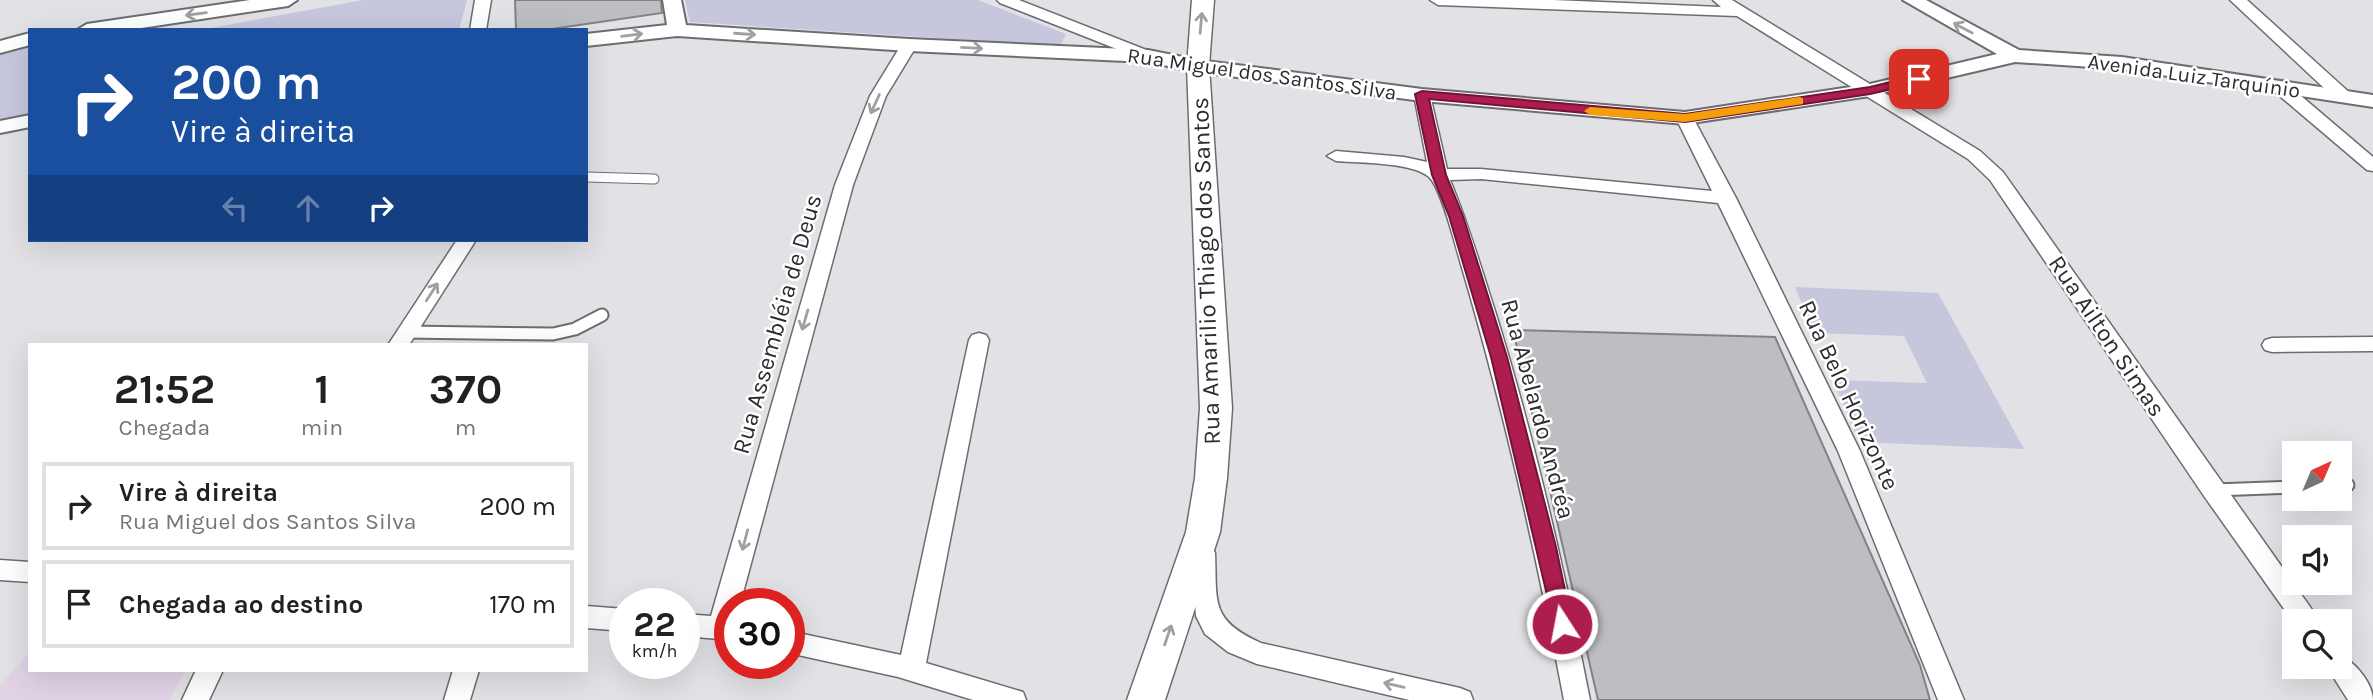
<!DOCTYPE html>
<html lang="pt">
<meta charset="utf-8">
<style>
:root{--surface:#fff;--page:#f2f2f2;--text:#202124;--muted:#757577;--line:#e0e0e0}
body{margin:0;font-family:Karla,sans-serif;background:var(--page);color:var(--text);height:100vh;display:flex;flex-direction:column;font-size:26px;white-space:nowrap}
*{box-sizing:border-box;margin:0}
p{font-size:23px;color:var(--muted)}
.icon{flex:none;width:38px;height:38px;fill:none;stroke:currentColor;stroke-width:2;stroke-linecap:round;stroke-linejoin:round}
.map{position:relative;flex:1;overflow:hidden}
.details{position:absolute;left:28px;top:343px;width:560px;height:329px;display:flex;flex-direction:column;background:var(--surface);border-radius:0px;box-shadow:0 7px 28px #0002}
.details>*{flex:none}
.banner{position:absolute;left:28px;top:28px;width:560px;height:214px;border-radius:0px;box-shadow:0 7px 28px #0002;background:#1a4fa0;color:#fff;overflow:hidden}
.needle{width:46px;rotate:44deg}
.buttons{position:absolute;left:2282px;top:441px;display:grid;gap:14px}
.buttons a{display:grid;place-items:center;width:70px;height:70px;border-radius:0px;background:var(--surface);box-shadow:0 7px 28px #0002;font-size:35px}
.speed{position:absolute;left:609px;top:588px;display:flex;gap:14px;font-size:35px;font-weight:700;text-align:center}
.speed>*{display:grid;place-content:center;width:91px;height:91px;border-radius:50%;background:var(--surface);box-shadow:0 7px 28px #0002;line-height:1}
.speed small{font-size:18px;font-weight:400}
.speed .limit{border:10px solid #d22;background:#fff;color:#111}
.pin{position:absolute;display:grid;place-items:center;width:60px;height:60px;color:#fff;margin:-30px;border-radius:14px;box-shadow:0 4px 10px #0006}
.me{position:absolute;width:77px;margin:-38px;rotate:349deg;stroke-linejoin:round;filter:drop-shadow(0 0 5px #0008)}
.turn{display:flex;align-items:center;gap:24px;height:147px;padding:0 28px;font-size:32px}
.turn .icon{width:91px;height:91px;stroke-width:2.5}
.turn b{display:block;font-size:49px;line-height:60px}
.lanes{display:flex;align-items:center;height:66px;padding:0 28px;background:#0003;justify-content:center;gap:35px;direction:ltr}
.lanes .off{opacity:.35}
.eta{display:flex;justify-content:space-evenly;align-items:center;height:119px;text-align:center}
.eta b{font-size:42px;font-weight:700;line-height:49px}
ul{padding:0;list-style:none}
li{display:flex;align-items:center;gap:21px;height:88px;margin:0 14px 10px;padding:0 14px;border:4px solid var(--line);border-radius:0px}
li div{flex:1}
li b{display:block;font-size:26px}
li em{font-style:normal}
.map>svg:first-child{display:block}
</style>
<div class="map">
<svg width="2373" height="700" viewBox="0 0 2373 700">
<rect width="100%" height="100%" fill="#e2e2e6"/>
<path fill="#e1d3e6" d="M30,652V670H186L169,700H0V685Z"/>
<g fill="#c6c7dd">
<path d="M363,0H467L459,30H200Z"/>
<path d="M685,0H978L1066,34L1060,46L690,22Z"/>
<path d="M30,45V115L0,122V52Z"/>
<path d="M1795,287L1938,293L2024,449L1859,442L1833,380L1927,383L1904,336L1814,333Z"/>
</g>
<g fill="#bebec2" stroke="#828286" stroke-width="2">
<path d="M515,0H661L662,13L545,30H516Z"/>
<path d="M1513,330L1775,337L1920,665L1930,700H1598Z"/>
</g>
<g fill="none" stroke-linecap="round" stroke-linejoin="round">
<defs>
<path id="service-far1" d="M586,177L654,179"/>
<g id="service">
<path d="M406,332L553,334L575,329L602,315"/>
<path d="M2340,485H2348"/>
<path d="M2215,490L2294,487"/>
</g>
<g id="minor">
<path d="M475,0H491L486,30H470Z"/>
<path d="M997,0H1019L1154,53L1156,56L1154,59H1142L1000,3Z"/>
<path d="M1430,0H1553L1721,7L1713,0H1732L1980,151L2003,172L2320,621H2294V623L2204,496L1990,180L1968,159L1737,16L1438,5Z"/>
<path d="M2230,0H2247L2351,94L2353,98L2351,102H2339Z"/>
<path d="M909,40L917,45L886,96L853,185L740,604H730V640L684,636V614L711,616L835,185L870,96L903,42Z"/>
<path d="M2281,83L2287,84L2373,157V171L2367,170L2275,92L2273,88Z"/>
<path d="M1422,90L1430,95L1447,169H1481L1712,191L1676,118L1679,114H1691L1736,198L1860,451L1964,700H1938L1838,451L1718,203L1481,179L1450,180C1468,223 1481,267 1495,311C1535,439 1564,569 1590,700H1564C1536,552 1503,406 1460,261C1455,244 1441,187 1429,177C1412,162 1359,163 1336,161L1327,156L1336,151L1404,157L1427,162L1414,95Z"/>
<path d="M457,240H476L409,345H388Z"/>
<path d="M979,333L986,335L989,340L926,663L1023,692L1026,700H973L898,677L789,653V631L901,655L969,340L972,335Z"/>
<path d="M2373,337V351L2272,352L2265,350L2262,345L2265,340L2272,338Z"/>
<path d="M1203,543L1212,546L1215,553C1217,603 1210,620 1261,643L1460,688L1470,692L1473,700H1409L1257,664L1228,652L1205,634L1196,616L1191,553L1194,546Z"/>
<path d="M0,560L30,562V582L0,580Z"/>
<path d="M586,606L625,609V631L586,628Z"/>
<path d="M2340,656C2355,661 2373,684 2373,700H2348L2327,667H2340Z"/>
<path d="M196,670H223L209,700H182Z"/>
<path d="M453,670H479L470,700H444Z"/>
</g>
<g id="tertiary">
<path d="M250,0H297L288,6L128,30H77L87,24Z"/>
<path d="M663,0H681L686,25L909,39L1148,50L1198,60L1422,89L1685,112L1870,84L1997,54L1903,0H1926L2019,50L2122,57L2373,95V107L2122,69L2015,62L1870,96L1685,124L1422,101L1198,72L1148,62L909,51L677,36L586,46V34L667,25Z"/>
<path d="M30,33V45L0,53V41Z"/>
<path d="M30,115V127L0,133V121Z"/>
</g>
<path id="secondary" d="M1192,0H1214L1209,66L1232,408L1227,478L1220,532L1165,700H1127L1186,532L1195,478L1200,408L1187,66Z"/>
</defs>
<use href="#service-far1" stroke="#6d6d71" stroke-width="11"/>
<use href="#service" stroke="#6d6d71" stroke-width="15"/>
<use href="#minor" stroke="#6d6d71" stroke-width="3"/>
<use href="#tertiary" stroke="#6d6d71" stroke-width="4"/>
<use href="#secondary" stroke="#6d6d71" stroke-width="3"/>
<use href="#service-far1" stroke="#fff" stroke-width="9"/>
<use href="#service" stroke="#fff" stroke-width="11"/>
<use href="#minor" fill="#fff" fill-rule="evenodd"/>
<use href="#tertiary" fill="#fff" fill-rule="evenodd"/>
<use href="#secondary" fill="#fff" fill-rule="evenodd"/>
</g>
<defs><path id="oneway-shaft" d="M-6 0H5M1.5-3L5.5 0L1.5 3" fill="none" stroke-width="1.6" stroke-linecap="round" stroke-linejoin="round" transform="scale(1.75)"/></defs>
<g stroke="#a0a0a1">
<use href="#oneway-shaft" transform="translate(196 14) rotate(172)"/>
<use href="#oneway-shaft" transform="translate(1201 23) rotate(-85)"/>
<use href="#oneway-shaft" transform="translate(1963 28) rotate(-152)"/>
<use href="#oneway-shaft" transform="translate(745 34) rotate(4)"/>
<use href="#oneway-shaft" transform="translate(632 35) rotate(-7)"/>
<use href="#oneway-shaft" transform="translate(972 48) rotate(3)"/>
<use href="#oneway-shaft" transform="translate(875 104) rotate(115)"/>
<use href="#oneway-shaft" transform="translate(432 292) rotate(-57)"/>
<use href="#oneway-shaft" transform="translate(805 320) rotate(106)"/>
<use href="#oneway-shaft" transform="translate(745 540) rotate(105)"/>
<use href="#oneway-shaft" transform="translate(1168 635) rotate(-71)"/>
<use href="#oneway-shaft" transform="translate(1394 685) rotate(-167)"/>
</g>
<path fill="#ae1d50" stroke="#711334" stroke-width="2" d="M1919,75L1923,76V82L1870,94L1685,122L1429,99L1446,175L1463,216L1507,357L1556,547L1572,624L1569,629L1562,632L1555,629L1491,357L1449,216L1432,175L1415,94L1422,91L1685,114L1870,87Z"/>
<path fill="#f59e0b" d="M1799,97L1803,98V104L1685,122L1590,115L1584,111L1590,107L1685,114Z"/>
<g text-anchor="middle" stroke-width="5" stroke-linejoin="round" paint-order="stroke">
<g font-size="21" fill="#2d2d2f" stroke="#fff">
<text transform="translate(1262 74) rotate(8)" y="7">Rua Miguel dos Santos Silva</text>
<text transform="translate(2194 76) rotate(8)" y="7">Avenida Luiz Tarquínio</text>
</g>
<g font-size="24" fill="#2d2d2f" stroke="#fff">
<text transform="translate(1206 271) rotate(-92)" y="8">Rua Amarilio Thiago dos Santos</text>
<text transform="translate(777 324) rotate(-74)" y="8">Rua Assembléia de Deus</text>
<text transform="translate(2107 336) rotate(56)" y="8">Rua Ailton Simas</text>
<text transform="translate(1849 395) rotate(65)" y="8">Rua Belo Horizonte</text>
<text transform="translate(1538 409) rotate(75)" y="8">Rua Abelardo Andréa</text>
</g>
</g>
</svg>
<div class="buttons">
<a><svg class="needle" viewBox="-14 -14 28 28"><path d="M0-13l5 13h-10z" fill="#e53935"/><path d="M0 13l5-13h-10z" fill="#757577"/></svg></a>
<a><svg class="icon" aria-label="sound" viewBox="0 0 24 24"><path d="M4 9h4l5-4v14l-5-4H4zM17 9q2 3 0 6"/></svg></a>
<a><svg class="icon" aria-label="search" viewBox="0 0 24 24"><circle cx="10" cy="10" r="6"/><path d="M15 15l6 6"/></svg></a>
</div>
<div class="speed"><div>22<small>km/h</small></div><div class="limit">30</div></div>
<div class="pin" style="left:1919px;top:79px;background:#d93025"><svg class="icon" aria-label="arrive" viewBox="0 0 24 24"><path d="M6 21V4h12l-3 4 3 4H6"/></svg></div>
<svg class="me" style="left:1562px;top:624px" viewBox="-20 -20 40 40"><circle r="17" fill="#ae1d50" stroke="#fff" stroke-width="3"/><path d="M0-11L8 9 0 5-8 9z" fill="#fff"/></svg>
<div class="banner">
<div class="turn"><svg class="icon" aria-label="right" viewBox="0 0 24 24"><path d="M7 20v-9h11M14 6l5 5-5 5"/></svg><div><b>200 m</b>Vire à direita</div></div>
<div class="lanes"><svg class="icon off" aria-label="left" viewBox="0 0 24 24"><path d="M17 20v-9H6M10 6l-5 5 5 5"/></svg><svg class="icon off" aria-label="ahead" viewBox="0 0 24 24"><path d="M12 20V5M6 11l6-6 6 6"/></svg><svg class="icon" aria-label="right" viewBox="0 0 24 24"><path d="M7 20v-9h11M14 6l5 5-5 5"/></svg></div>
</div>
<section class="details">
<div class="eta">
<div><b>21:52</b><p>Chegada</p></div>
<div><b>1</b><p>min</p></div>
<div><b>370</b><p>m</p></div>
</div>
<ul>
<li><svg class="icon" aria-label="right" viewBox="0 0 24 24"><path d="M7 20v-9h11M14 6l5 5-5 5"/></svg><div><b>Vire à direita</b><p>Rua Miguel dos Santos Silva</p></div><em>200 m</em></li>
<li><svg class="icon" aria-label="arrive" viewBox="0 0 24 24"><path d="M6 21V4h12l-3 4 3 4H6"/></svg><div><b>Chegada ao destino</b></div><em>170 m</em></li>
</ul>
</section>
</div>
